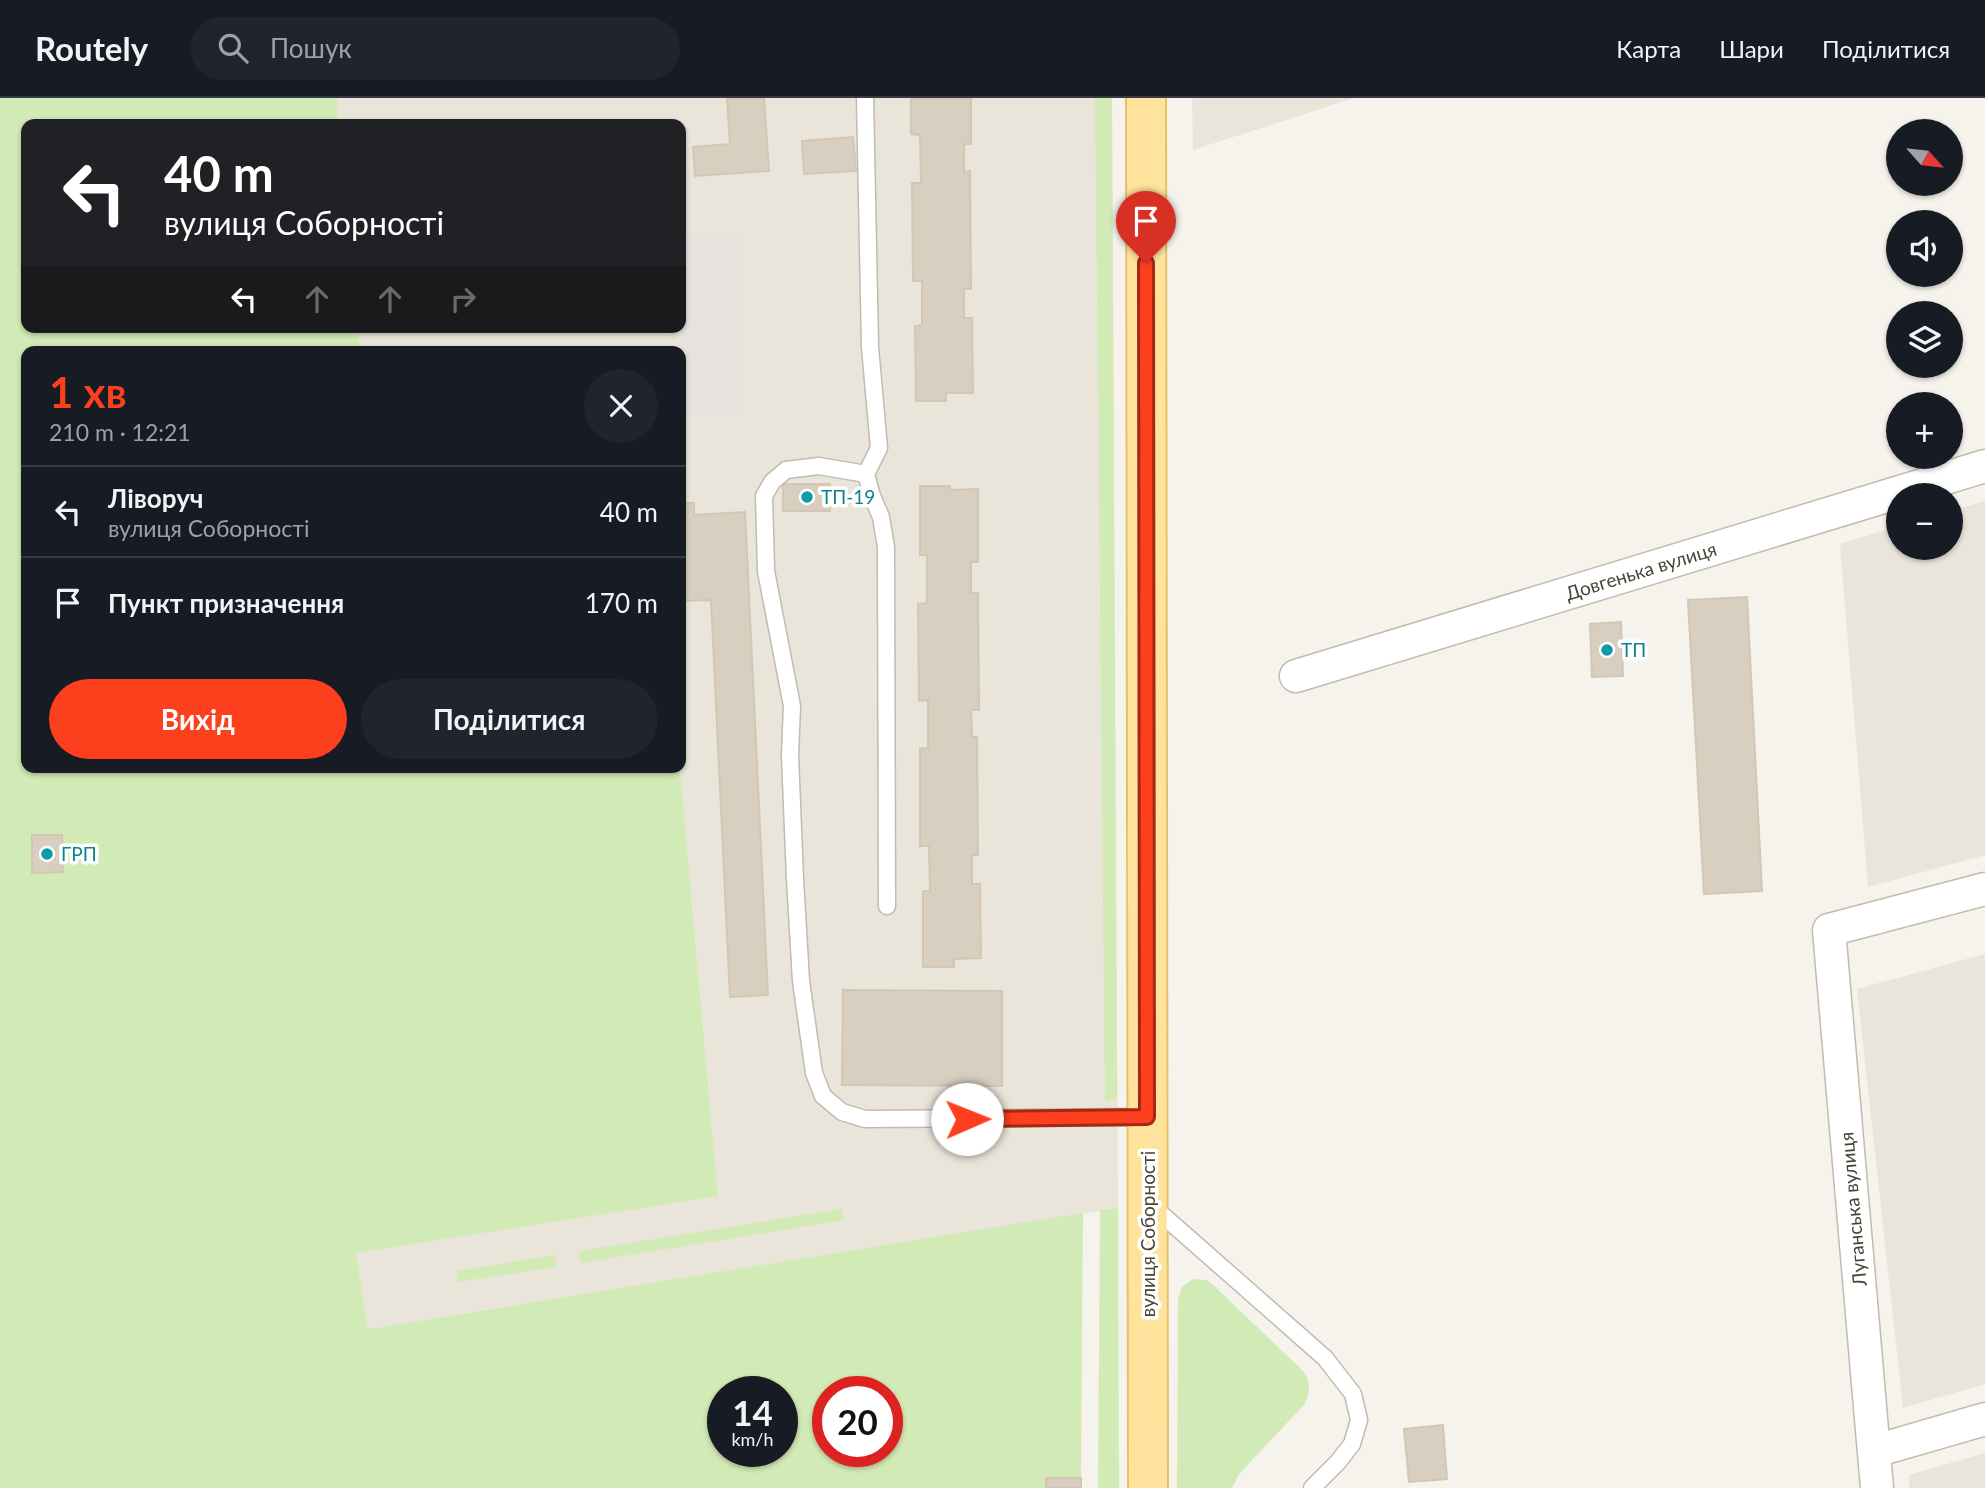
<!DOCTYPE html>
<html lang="uk">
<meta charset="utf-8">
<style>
:root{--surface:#171b24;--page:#20242c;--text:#f1f3f6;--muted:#9ea1a6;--line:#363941;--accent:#fc3f1d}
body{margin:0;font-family:Lato,sans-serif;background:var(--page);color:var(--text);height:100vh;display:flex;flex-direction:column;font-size:26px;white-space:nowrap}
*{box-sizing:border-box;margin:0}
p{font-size:23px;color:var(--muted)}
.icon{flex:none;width:38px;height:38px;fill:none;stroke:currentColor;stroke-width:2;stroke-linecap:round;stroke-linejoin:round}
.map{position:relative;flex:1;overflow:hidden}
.panel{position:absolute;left:21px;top:248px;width:665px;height:427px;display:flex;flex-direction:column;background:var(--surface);border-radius:14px;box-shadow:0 2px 5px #0004}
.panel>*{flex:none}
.banner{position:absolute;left:21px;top:21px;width:665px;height:214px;border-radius:14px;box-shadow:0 2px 5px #0004;background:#202124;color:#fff;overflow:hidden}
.needle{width:46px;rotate:117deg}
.fabs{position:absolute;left:1886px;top:21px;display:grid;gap:14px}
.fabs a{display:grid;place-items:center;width:77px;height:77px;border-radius:50%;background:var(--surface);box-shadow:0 2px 5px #0004;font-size:35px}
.speed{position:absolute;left:707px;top:1278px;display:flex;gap:14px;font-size:35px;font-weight:700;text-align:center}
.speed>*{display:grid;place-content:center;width:91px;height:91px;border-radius:50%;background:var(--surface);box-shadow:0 2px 5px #0004;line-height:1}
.speed small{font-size:18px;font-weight:400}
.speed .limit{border:10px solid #d22;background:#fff;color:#111}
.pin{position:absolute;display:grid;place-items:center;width:60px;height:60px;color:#fff;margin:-72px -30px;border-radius:50% 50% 50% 0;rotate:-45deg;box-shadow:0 0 7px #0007}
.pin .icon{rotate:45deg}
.me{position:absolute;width:77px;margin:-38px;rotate:89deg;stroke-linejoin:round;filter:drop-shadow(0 0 5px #0008)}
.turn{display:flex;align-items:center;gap:24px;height:147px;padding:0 28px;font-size:32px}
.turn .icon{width:91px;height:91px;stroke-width:2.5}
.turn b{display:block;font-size:49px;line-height:60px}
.lanes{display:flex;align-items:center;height:66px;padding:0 28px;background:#0003;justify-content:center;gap:35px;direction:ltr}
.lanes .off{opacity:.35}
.round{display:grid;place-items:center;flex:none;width:74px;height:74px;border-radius:37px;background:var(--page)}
.head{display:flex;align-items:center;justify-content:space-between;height:119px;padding:0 28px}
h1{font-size:42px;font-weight:700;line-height:52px;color:var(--accent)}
.button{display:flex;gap:14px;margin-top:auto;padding:14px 28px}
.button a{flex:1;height:80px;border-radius:42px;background:var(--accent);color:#fff;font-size:28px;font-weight:700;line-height:80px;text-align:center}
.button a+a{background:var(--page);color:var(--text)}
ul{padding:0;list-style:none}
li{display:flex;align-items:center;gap:21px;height:91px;padding:0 28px;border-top:2px solid var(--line)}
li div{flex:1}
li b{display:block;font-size:26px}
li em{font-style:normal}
header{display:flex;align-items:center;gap:42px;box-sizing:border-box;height:98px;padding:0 35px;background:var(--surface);border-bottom:2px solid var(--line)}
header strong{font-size:33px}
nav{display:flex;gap:38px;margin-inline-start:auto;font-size:24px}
.search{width:490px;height:63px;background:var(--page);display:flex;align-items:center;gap:18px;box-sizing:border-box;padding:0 24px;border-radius:38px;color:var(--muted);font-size:26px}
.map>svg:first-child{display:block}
</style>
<header>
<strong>Routely</strong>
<div class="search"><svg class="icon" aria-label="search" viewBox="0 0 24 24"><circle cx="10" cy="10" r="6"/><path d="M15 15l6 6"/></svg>Пошук</div>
<nav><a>Карта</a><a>Шари</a><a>Поділитися</a></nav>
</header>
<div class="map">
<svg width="1985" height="1390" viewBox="0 0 1985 1390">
<rect width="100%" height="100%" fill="#f6f3ec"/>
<g fill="#eae5da">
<path d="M337,0H1112L1118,1110L368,1231L356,1155L718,1097L680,670L681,254H361L358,229H681V26H339Z"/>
<path d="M1192,0H1354L1193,52Z"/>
<path d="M1985,403V757L1868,789L1840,446L1899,428V450H1951V413Z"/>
<path d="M1985,856V1286L1903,1310L1857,891Z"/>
<path d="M1985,1355V1390H1909V1377Z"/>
</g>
<path fill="#e6e2dd" d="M742,134L744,313L681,315V135Z"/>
<g fill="#d2eab5" fill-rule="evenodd">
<path d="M0,0H337L339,26H26V229H358L361,254H26V670H680L718,1098L356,1155L368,1231L1083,1115L1081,1380H1046V1390H0ZM723,1293H782V1353H723ZM828,1293H887V1353H828Z"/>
<path d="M1095,0H1112L1117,999L1105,1004Z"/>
<path d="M1118,1110L1119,1390H1098L1100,1112Z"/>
<path d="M842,1111L844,1122L581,1165L579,1153Z"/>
<path d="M555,1157L557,1169L458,1184L456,1173Z"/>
<path d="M1193,1181L1207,1182L1212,1186L1301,1271C1311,1282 1311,1294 1304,1307L1239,1376L1232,1390H1177L1178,1202L1182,1189Z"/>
</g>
<g fill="#d8cfc1" stroke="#d3c7b4" stroke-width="2">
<path d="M727,0H764L769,73L695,78L693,49L730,46Z"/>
<path d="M911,0H971V46H964V74L970,73L971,191H964V220H972L973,295H946V303H916L915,228L922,227V183H913L912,85H921L920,37L911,36Z"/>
<path d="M853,39L856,73L804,76L802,43Z"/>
<rect x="783" y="386" width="47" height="27"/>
<path d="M920,388H950V392L978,391V464H971V495H978L979,612H971L972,639H977L978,757H972V786H980L981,860L954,861V869H923V793H930L929,748H920V651L928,650V602L919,603L918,506L927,505V457H920Z"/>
<path d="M681,405H694V417L745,414L768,897L730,899L711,502L681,503Z"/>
<path d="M1747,499L1762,793L1704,796L1688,502Z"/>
<path d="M1621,524L1623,578L1592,579L1590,526Z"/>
<path d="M32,737H62L63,774L32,775Z"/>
<path d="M843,892L1002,893V988L842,987Z"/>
<path d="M1443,1327L1447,1381L1409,1384L1404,1331Z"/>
<rect x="1046" y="1380" width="35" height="10"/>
</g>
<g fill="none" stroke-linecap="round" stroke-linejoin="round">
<defs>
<g id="service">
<path d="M865,0L870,249L879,350L866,376L872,398L881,419L886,449L887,808"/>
<path d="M866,376L819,368L786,372L772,384L764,398L766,473L792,608L790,657L795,781L801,883L814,975L823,998L842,1014L865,1021L1147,1019"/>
<path d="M1151,1107L1325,1260L1353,1296L1359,1322L1352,1346L1338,1364L1312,1390"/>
</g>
<g id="minor">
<path d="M1296,578L1985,368"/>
<path d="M1875,1353L1985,1321"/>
<path d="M1877,1390L1829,832L1985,791"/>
</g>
<path id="primary" d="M1146,0L1148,1390"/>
</defs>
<use href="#service" stroke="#c2bbae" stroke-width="19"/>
<use href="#minor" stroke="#c2bbae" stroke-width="35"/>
<use href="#primary" stroke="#e6c16a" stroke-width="42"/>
<use href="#service" stroke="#fff" stroke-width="16"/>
<use href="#minor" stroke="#fff" stroke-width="32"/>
<use href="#primary" stroke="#ffe39c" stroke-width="38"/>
</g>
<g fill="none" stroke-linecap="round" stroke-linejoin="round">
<defs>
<path id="route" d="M967,1021L1147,1019L1146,165"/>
</defs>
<use href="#route" stroke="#a42913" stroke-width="18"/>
<use href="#route" stroke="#fc3f1d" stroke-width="12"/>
</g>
<g fill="#0f9aa8" stroke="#fff" stroke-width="2.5">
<circle cx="807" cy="399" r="7"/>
<circle cx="1607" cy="552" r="7"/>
<circle cx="47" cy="756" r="7"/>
</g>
<g text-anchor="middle" stroke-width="7" stroke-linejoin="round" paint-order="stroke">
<g font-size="19" fill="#0d838f" stroke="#fff" text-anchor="start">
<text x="821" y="406">ТП-19</text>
<text x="1621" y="559">ТП</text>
<text x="61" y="763">ГРП</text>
</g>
<g font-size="19" fill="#4b4439" stroke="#fff">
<text transform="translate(1641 473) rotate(-17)" y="7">Довгенька вулиця</text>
<text transform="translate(1853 1111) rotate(-95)" y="7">Луганська вулиця</text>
<text transform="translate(1148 1136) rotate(-90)" y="7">вулиця Соборності</text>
</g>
</g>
</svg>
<div class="fabs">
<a><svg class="needle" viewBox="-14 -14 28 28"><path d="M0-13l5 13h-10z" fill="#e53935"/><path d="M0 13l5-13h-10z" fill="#9ea1a6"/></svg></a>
<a><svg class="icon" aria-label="sound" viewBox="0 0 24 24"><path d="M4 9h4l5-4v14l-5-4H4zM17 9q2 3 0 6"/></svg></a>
<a><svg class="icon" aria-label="layers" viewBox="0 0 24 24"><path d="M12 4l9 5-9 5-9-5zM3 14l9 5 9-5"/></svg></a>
<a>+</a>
<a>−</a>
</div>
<div class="speed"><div>14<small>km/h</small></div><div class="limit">20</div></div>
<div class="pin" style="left:1146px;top:165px;background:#d93025"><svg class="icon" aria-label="arrive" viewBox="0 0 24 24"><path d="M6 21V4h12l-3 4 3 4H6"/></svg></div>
<svg class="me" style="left:967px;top:1021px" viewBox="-20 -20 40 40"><circle r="19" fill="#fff"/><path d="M0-13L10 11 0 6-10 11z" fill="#fc3f1d"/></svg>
<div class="banner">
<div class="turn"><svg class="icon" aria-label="left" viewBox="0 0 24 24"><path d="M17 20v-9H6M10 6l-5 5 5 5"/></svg><div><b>40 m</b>вулиця Соборності</div></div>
<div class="lanes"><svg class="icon" aria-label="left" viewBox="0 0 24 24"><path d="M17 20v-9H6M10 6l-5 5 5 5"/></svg><svg class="icon off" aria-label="ahead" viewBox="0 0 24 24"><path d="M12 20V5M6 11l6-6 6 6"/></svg><svg class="icon off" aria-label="ahead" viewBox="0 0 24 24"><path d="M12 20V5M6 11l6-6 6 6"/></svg><svg class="icon off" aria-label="right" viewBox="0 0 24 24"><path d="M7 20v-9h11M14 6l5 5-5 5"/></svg></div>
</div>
<section class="panel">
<div class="head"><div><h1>1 хв</h1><p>210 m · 12:21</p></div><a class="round"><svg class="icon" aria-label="close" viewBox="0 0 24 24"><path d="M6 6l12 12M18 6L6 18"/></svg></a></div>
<ul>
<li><svg class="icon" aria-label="left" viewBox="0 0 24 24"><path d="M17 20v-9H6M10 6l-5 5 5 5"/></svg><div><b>Ліворуч</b><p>вулиця Соборності</p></div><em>40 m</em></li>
<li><svg class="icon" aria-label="arrive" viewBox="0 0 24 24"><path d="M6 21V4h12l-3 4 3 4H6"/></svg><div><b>Пункт призначення</b></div><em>170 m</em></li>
</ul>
<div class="button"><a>Вихід</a><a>Поділитися</a></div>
</section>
</div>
